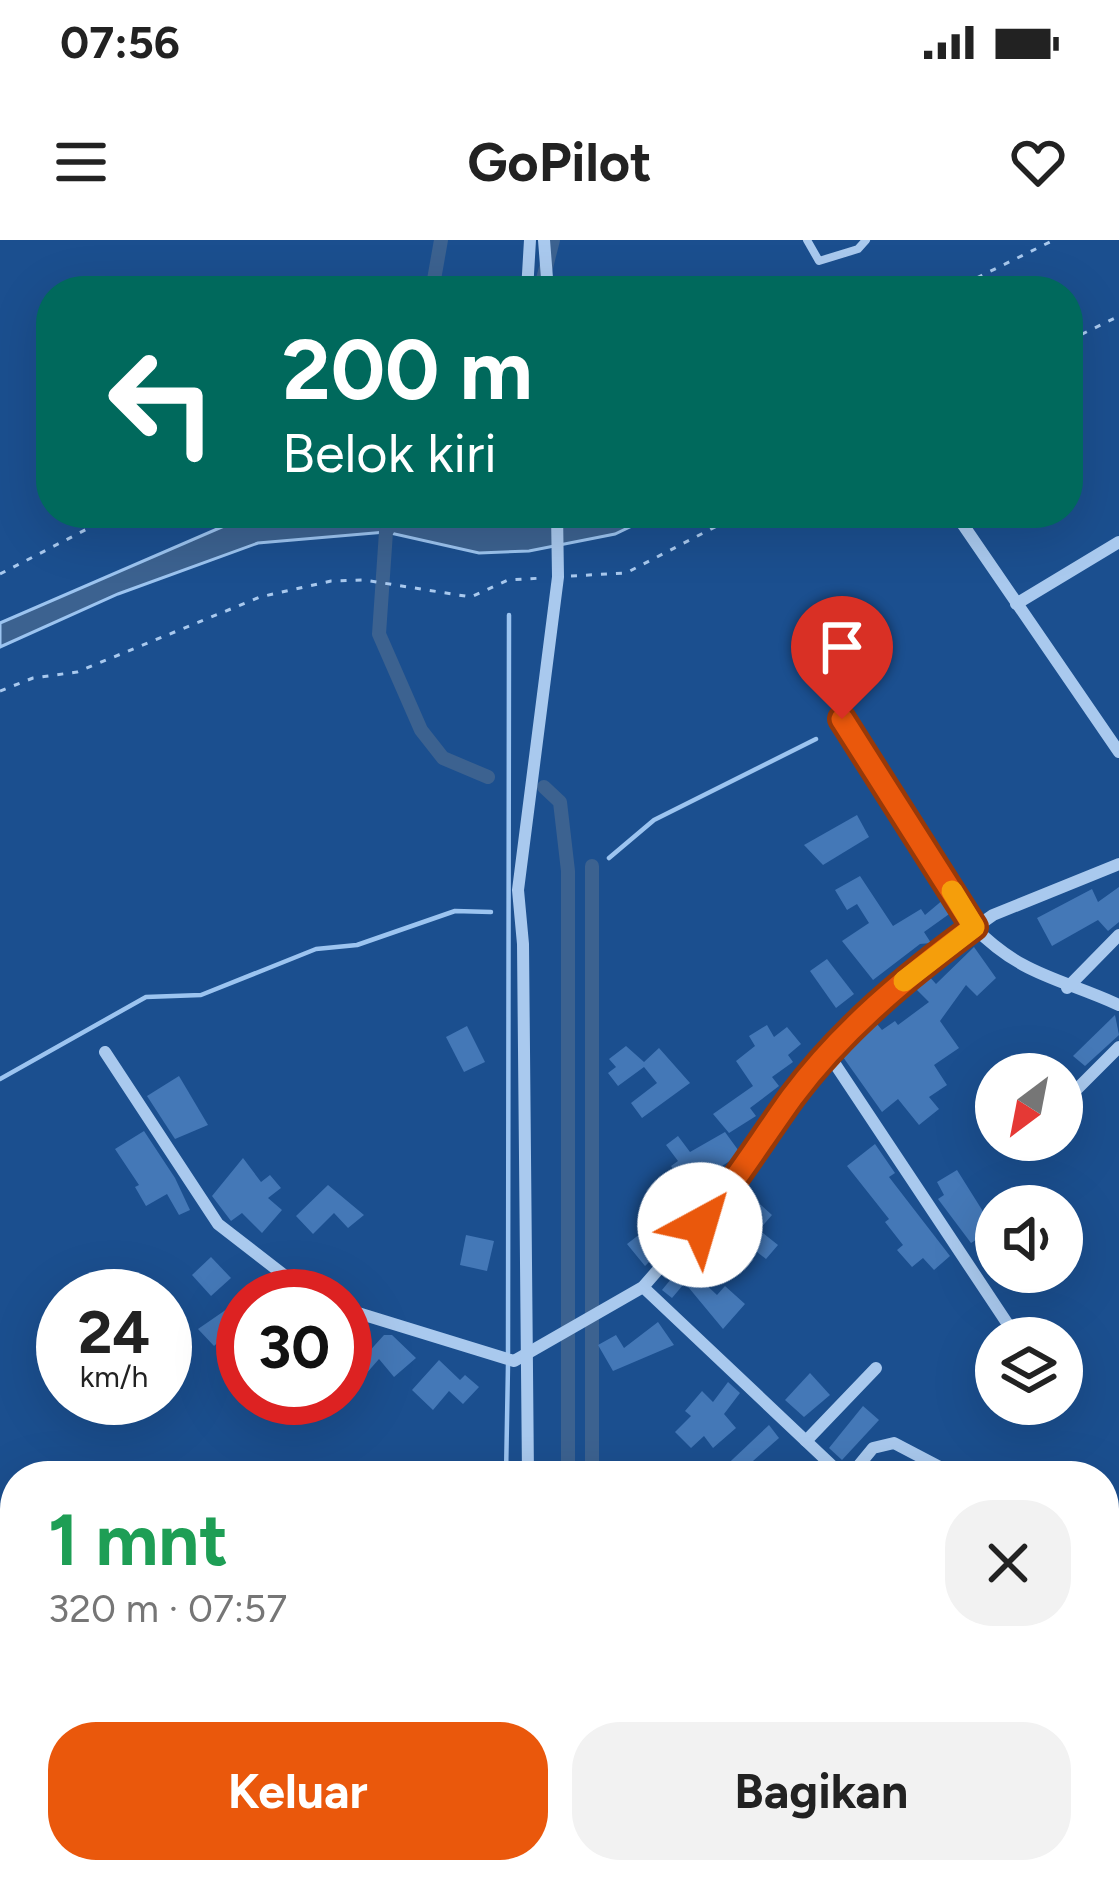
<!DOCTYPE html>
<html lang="id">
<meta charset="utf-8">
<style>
:root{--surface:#fff;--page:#f2f2f2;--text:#222;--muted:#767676;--accent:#ea580c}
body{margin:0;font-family:Figtree,sans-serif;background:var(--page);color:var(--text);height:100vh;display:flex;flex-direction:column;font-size:45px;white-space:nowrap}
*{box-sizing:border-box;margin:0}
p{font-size:39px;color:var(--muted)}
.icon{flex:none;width:66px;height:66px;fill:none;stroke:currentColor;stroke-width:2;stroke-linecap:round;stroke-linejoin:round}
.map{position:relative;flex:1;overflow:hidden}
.details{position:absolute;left:0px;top:1221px;width:1119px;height:423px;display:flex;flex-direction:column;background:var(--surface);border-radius:48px 48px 0 0;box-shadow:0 12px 48px #0002}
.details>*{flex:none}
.guide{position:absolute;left:36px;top:36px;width:1047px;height:252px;border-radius:48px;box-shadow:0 12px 48px #0002;background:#00695c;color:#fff;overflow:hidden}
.needle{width:78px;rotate:212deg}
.fabs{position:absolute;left:975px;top:813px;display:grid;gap:24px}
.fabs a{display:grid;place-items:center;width:108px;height:108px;border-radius:50%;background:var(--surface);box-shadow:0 12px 48px #0002;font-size:60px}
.speed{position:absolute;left:36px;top:1029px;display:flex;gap:24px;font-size:60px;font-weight:700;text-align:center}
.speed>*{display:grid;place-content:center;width:156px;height:156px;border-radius:50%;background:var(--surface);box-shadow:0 12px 48px #0002;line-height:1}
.speed small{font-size:30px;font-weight:400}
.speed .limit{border:18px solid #d22;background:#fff;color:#111}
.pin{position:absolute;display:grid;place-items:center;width:102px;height:102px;color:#fff;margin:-123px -51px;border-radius:50% 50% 50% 0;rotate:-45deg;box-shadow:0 0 12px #0007}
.pin .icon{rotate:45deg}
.me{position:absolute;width:132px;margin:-66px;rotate:39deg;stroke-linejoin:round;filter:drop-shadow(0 0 9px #0008)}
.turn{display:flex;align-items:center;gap:42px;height:252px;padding:0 48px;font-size:54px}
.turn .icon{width:156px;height:156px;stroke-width:2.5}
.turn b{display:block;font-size:84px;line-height:102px}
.round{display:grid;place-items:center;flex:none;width:126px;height:126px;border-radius:48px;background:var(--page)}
.overview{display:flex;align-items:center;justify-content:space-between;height:204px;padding:0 48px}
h1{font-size:72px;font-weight:700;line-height:90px;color:#1e9e55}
.action{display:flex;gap:24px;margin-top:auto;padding:24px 48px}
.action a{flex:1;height:138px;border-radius:48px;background:var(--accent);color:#fff;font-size:48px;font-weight:700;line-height:138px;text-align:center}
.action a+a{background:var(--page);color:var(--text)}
.status{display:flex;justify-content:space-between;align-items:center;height:84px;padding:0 60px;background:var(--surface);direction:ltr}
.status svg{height:33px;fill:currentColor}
header{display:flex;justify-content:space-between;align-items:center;height:156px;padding:0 48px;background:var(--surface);font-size:54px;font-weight:700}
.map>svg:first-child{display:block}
</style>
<div class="status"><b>07:56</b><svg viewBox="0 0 49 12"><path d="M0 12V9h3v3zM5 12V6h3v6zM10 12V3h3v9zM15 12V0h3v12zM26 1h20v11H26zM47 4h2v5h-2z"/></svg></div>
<header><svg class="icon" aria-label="menu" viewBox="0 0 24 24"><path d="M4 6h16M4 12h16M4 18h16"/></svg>GoPilot<svg class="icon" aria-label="heart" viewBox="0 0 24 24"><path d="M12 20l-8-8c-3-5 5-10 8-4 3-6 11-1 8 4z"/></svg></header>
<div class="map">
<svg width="1119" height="1642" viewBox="0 0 1119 1642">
<rect width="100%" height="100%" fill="#1b4f8f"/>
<path fill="#3c6290" stroke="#9cc4f0" stroke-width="3" d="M254,273H659L615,294L529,311L479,313L386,292L258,303L118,354L0,407V383Z"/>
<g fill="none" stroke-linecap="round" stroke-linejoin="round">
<g stroke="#9cc4f0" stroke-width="4.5">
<path d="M609,618L654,580L816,499"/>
<path d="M0,839L146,757L201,755L316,709L357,705L455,671L491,672"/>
<path d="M508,1113L509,375"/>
<path d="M506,1236L508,1125"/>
<path d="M498,1642L499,1629"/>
</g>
<g stroke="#3c6290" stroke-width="14">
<path d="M432,51L441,0"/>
<path d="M540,51L553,0"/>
<path d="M397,273L386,292L379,394L421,490L443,518L488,537"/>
<path d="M544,547L560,562L568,631V1236"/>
<path d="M592,1236V626"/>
<path d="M570,1629V1642"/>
<path d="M593,1629V1642"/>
</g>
</g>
<g fill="#4478b7">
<path d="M857,575L869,597L823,625L804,605Z"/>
<path d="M860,636L893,686L921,669L925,675L944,659L952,672L924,692L931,703L920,704L873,740L842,701L869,683L857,664L847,670L835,650Z"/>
<path d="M1119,647V682L1108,691L1098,680L1052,706L1037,678L1092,649L1098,662Z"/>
<path d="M974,707L996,738L977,756L966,745L940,781L959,808L934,825L947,845L929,857L939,869L919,885L898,859L882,872L843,817L877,784L882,790L895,781L898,785L929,762L915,748L928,735L936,744Z"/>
<path d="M827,719L854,754L836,768L810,731Z"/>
<path d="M1115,775L1119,795L1085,826L1073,816Z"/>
<path d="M767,785L774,797L787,787L801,804L788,815L793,822L772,837L779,846L750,868L756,876L729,893L713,874L753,846L736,821L755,806L749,796Z"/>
<path d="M467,786L485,822L464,832L446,797Z"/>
<path d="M626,806L644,822L659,808L690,843L642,878L631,863L657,843L644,827L618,846L608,833L616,827L609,819Z"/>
<path d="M179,836L208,885L175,899L147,856Z"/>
<path d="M144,891L175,938L190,970L179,975L167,954L146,966L135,947L139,945L115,909Z"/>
<path d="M725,892L741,914L687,948L699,964L653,1007L658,1013L645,1026L627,1004L649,987L642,979L658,965L652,958L676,934L671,926L678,921L666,905L678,896L690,912Z"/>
<path d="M875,904L895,933L889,937L950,1016L934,1030L923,1018L912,1027L897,1010L903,1005L885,982L889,979L847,926Z"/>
<path d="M243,918L261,942L270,935L281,948L268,958L282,970L262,993L242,973L231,981L212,956Z"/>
<path d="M957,930L994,989L971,1003L938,959L944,955L937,942Z"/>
<path d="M328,945L364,975L348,988L334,973L313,994L296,976Z"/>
<path d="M751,956L772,975L759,990L778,1005L766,1019L738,997L700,1039L717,1055L725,1046L745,1064L723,1089L689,1048L683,1045L672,1058L662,1050L731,966L737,972Z"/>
<path d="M466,995L494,1001L487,1031L460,1025Z"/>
<path d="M211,1017L231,1038L211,1056L192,1035Z"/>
<path d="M243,1063V1113L226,1095L214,1106L198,1089L227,1069L233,1076Z"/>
<path d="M658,1082L674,1105L613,1131L598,1105L616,1095L624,1108Z"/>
<path d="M384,1095H392L416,1118L394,1137L379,1119L365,1135L356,1126Z"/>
<path d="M439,1120L460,1140L465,1135L479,1147L463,1164L449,1151L433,1170L412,1150Z"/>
<path d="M810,1133L830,1155L804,1177L785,1160Z"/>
<path d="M728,1142L740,1153L724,1174L736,1188L713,1208L704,1196L691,1208L675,1192L691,1176L685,1171L702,1151L713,1162Z"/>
<path d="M863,1166L879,1180L842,1220L829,1208Z"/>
<path d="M769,1185L779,1198L736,1236H715Z"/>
<path d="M1104,1584L1119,1601V1630L1099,1642L1090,1629H1104Z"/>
</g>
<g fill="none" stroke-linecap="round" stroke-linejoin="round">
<g stroke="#a9c9ee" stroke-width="3" stroke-dasharray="6 9" stroke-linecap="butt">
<path d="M950,51L1054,0"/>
<path d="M1068,101L1119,76"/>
<path d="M0,334L118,273"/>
<path d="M571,336L626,333L742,273"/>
<path d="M0,451L33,438L77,432L260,357L331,341L364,340L471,357L508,340L543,338"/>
</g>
<path stroke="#a9c9ee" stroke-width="8" d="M807,0L819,21L858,9L866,0"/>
<g stroke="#a9c9ee" stroke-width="12">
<path d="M544,0L548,51"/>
<path d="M527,51L530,0"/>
<path d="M955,273L1119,512"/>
<path d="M1016,364L1119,302"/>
<path d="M842,479L974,687C1022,736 1060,738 1119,765"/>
<path d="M1067,748L1119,695"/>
<path d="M105,812L218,984L311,1056"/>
<path d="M829,815L1017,1098"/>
<path d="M1062,864L1119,807"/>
<path d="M643,1047L843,1236"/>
<path d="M345,1069L514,1121L643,1047L736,940L793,856L829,815L929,720L993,675L1119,624"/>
<path d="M994,1120L996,1119"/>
<path d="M806,1201L876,1128"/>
<path d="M528,1236L523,704L518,650L558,337L557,273"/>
<path d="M850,1236L873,1208L894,1203L957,1236"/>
<path d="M1104,1290L1107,1288"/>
<path d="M1104,1498L1119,1485"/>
<path d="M1104,1524L1119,1543"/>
<path d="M1104,1573L1119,1561"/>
<path d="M1040,1629L1046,1642"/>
<path d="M524,1642V1629"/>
</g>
</g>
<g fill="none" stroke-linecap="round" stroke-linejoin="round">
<defs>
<path id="route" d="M700,985C734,944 761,900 792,857C841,791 907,736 974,687L842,479"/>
</defs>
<use href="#route" stroke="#983908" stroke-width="30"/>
<use href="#route" stroke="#ea580c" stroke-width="21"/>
<path stroke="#f59e0b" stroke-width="21" d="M904,741L974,687L952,651"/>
</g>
</svg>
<div class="fabs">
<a><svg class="needle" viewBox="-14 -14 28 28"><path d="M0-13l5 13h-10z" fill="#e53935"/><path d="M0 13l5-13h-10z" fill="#767676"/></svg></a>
<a><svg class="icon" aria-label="sound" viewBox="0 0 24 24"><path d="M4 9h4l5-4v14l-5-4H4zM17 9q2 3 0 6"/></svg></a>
<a><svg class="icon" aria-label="layers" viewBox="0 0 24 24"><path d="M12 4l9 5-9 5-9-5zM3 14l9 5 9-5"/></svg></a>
</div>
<div class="speed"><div>24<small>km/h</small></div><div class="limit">30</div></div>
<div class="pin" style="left:842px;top:479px;background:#d93025"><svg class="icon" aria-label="arrive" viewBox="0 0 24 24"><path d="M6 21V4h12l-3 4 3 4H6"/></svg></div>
<svg class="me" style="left:700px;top:985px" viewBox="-20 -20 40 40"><circle r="19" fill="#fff"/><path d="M0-13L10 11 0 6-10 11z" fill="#ea580c"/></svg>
<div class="guide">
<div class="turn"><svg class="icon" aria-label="left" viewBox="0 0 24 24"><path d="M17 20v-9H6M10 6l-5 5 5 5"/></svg><div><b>200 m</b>Belok kiri</div></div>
</div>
<section class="details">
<div class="overview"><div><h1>1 mnt</h1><p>320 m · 07:57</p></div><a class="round"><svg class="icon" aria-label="close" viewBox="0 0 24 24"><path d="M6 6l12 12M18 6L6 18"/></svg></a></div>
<div class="action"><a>Keluar</a><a>Bagikan</a></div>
</section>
</div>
